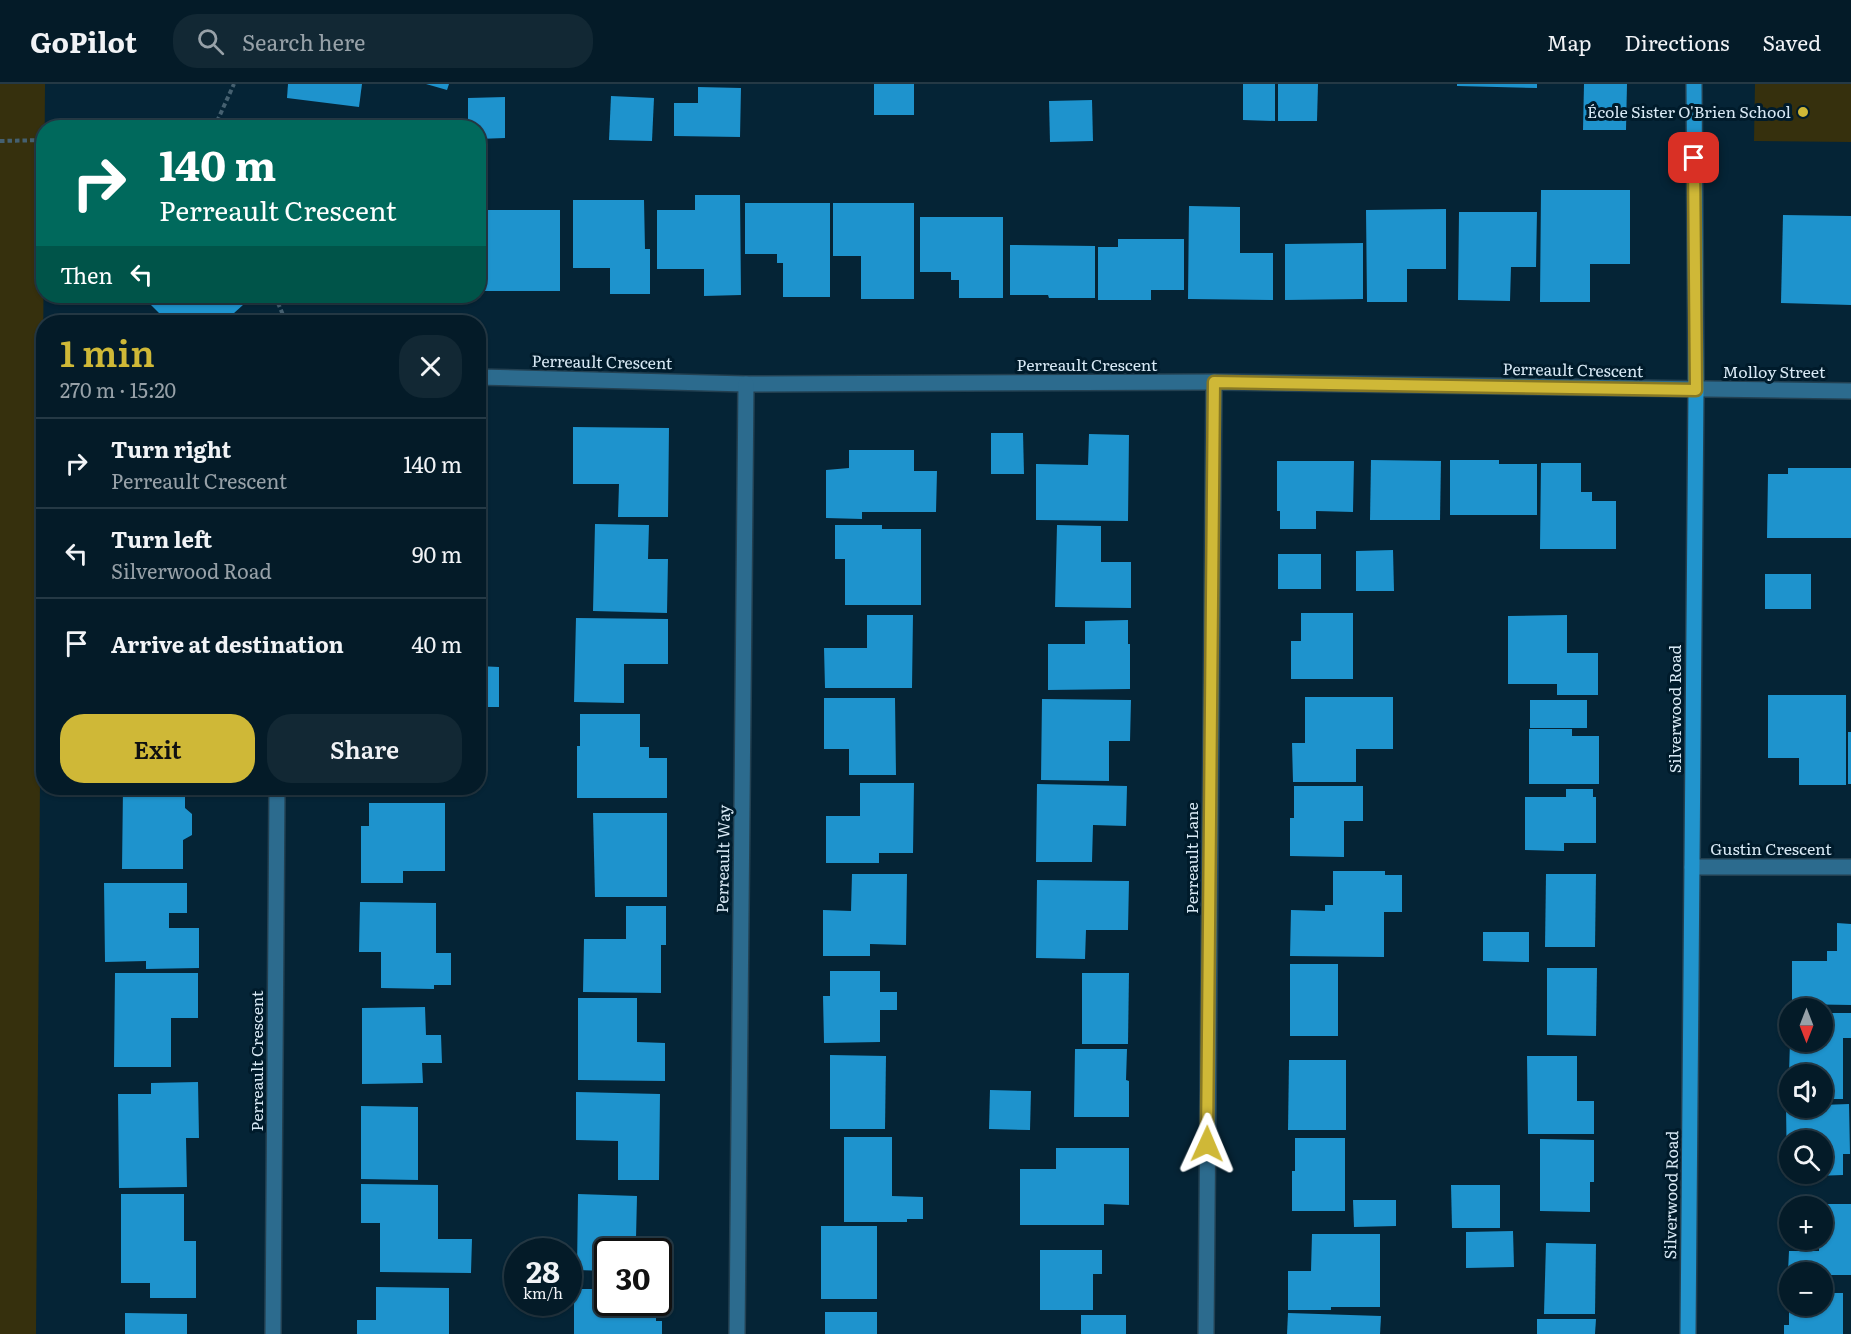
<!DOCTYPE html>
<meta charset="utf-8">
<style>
:root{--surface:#041b28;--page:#122834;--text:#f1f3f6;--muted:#97a1a8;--line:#253945;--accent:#cfb837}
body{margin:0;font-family:Literata,serif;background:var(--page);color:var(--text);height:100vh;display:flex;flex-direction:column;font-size:22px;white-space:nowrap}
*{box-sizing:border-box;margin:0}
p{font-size:20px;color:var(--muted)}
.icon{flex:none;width:33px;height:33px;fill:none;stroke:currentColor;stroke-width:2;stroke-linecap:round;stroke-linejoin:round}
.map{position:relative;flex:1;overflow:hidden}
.sheet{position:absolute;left:36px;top:231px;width:450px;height:480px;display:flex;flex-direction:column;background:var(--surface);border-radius:24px;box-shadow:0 2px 4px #0004,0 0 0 2px var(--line)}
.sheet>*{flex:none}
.banner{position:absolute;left:36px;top:36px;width:450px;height:183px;border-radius:24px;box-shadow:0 2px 4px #0004,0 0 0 2px var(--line);background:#00695c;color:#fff;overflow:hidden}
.needle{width:39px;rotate:180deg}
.fabs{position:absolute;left:1779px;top:914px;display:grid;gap:12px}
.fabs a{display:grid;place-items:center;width:54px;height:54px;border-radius:50%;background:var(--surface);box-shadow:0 2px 4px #0004,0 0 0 2px var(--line);font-size:30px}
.speed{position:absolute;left:504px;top:1154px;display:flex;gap:12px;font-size:30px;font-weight:700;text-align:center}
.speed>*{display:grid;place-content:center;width:78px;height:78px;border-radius:50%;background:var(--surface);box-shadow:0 2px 4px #0004,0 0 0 2px var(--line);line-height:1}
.speed small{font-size:15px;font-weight:400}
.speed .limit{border:3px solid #111;border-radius:9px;background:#fff;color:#111}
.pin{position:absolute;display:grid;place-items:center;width:51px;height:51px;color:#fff;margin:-26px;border-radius:12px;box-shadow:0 3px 9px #0006}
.me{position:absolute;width:66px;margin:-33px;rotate:1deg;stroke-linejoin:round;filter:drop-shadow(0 0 4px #0008)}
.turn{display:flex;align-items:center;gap:21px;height:126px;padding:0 24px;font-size:27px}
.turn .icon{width:78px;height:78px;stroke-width:2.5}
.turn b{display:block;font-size:42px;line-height:51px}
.then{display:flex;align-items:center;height:57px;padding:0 24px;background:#0003;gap:12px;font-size:22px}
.round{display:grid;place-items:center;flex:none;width:63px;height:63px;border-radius:24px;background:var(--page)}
.headline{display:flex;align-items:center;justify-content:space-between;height:102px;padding:0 24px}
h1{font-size:36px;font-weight:600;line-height:45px;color:var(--accent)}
.cta{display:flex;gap:12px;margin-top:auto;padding:12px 24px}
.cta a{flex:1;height:69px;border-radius:24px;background:var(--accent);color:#111;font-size:24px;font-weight:600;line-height:69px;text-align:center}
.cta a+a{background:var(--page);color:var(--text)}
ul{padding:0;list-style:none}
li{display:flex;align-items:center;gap:18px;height:90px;padding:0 24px;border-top:2px solid var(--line)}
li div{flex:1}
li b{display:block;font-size:22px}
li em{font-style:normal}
header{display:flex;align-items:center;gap:36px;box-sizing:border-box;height:84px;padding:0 30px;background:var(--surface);border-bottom:2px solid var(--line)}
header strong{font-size:28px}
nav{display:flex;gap:33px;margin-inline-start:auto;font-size:21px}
.search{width:420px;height:54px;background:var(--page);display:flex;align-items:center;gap:15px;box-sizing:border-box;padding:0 21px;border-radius:24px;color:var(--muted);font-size:22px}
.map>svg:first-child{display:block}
</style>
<header>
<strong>GoPilot</strong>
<div class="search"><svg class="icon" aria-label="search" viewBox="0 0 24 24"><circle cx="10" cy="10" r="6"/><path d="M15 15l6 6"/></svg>Search here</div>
<nav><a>Map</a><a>Directions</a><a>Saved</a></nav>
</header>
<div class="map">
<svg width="1851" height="1250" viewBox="0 0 1851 1250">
<rect width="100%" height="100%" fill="#052436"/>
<g fill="#36300d">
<path d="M0,0H45L36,1250H0Z"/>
<path d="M1755,0H1851V58L1754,57Z"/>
</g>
<g fill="#1e93cd" fill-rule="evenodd">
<path d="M288,0H362L359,23L287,14Z"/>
<path d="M426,0H449L447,6Z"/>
<rect x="874" y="0" width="40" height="31"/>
<path d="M1243,0H1275V37L1243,36Z"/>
<path d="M1278,0H1318L1317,37H1278Z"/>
<path d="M1457,0H1537V4L1457,2Z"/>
<path d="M1584,0H1627L1626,46H1583Z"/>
<path d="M698,3L741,4L740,53L674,52V19H698Z"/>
<path d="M611,12L654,14L652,57L609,56Z"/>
<path d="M505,13V54L478,55V44H468V14Z"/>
<path d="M1092,16L1093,57L1050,58L1049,17Z"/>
<path d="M1541,106H1630V180H1590V218H1540Z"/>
<path d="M695,111H740L741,211L704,212V185H657V126H695Z"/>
<path d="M573,116H644L645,165H650V210H610V184H573Z"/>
<path d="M745,119H830V213H783V179H777V170H745Z"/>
<path d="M833,119H914V215H861V172H833Z"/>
<path d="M1189,122L1240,123V169H1273V216L1188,215Z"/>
<path d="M1446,125V185H1407V218H1367L1366,126Z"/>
<rect x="483" y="126" width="77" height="81"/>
<path d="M1459,128H1537L1536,183H1511L1510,217L1458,216Z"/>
<path d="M1783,131L1851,132V221L1781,219Z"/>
<path d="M920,133H1003V214H959V196H951V188H920Z"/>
<path d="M1118,155H1184V206H1151V216H1098V163H1118Z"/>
<path d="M1363,159V215L1285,216V160Z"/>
<path d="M1010,161L1095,162V214H1049L1048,211H1010Z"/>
<path d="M142,212H253L224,238H206L201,233L196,238H168Z"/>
<path d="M573,343L669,344L668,433H618L619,400H573Z"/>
<path d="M991,349H1023L1024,390H991Z"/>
<path d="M1089,350L1129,351L1128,437L1036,436V380L1088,381Z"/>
<path d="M849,366H914V387H937L936,428H862V435L826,434V386L849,384Z"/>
<path d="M1371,376L1441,377L1440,436H1370Z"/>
<path d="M1450,376H1499V380H1537V431H1450Z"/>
<path d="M1277,377H1354L1353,428L1316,427V445H1280V427H1277Z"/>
<path d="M1541,379H1581V408H1592V417H1616V465H1540Z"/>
<path d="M1788,384H1851V454H1767L1768,390H1788Z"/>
<path d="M595,440L649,441L648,475H668L667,529L593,527Z"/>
<path d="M835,441H882V445H921V521H845V475H835Z"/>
<path d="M1057,441L1101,442V478H1131V524L1055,523Z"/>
<path d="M1393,466L1394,507H1356V467Z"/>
<rect x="1278" y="470" width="43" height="35"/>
<rect x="1765" y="490" width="46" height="35"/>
<path d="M1301,529H1353V595H1291V557H1301Z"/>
<path d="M867,531H913L912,604H825L824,564H867Z"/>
<path d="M1567,531V569H1598V611H1557V600H1508V532Z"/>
<path d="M576,534L668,535V580H624V619L574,618Z"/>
<path d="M1128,536V560H1130V605L1048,606V560H1085V537Z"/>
<path d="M478,582L499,583V623H478Z"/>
<path d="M1768,611H1846V701H1799V674H1768Z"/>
<path d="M1305,613H1393V665H1356V698H1293L1292,659H1305Z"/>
<path d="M824,614H895L896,691H849V665H824Z"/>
<path d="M1042,615L1131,616L1130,657H1109V697L1041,696Z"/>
<rect x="1530" y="616" width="57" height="28"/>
<path d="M580,630H640V663H649V674H667V714H577V662H580Z"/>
<path d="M1529,645H1572V652H1599V700H1529Z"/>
<rect x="1848" y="648" width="3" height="52"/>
<path d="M860,699H914L913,769H879V779H826V732H860Z"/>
<path d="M1037,700L1127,702L1126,742L1093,741L1092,778H1036Z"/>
<path d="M1294,702H1363V737H1344V773L1290,772V734H1294Z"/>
<path d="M123,704H185V724L192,730V751L183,756V785H122Z"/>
<path d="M1566,705H1593V713H1596V759H1564V767L1525,766V713H1566Z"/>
<path d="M369,719H445V787H403V799H361V742H369Z"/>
<path d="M593,729H667V813H595Z"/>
<path d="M1333,787H1385V791H1402V828H1384V873L1290,872L1291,826L1325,827V821H1333Z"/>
<path d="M852,790H907L906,861L870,860V872H823V826L851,827Z"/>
<path d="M1546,790H1596L1595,863H1545Z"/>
<path d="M1037,796L1129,797L1128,846H1086L1085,875L1036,874Z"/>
<path d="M104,799H187V829H169V844H199V884L146,885V877L105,878Z"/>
<path d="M360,818L436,819V869H451V901H434V905L381,904V868H359Z"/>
<path d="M626,822H666V861H661V909L583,908L584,855H626Z"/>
<path d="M1837,839L1851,840V921L1792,920V877H1827V867H1837Z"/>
<path d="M1483,848H1529V878L1483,877Z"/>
<rect x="1290" y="880" width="48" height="72"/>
<path d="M1547,884H1597L1596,952L1547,951Z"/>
<path d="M830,887H880V908H897V926H880V958L824,959L823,912H830Z"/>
<path d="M115,889H198V934H171V983H114Z"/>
<path d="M1082,889H1129L1128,960H1082Z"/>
<path d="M578,914H637V958L665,959V997L578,996Z"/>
<path d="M425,923L426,951H441L442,979H422L423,999L362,1000V924Z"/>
<path d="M1822,929H1851V954H1843V1015H1822V990H1789L1790,957H1822Z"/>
<path d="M1075,965H1127L1126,996L1129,997V1033H1074Z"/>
<path d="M830,971L886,972L885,1045H830Z"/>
<path d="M1527,972H1577V1017H1594V1050H1528Z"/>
<path d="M1289,976H1346V1046H1288Z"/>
<path d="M198,998L199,1054H186L187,1103L119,1104L118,1010H151V999Z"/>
<path d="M990,1006L1031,1007L1030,1046L989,1045Z"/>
<path d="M576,1008L660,1010L659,1096H618V1057L576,1056Z"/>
<path d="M1849,1020L1850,1070H1843V1091L1787,1093L1786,1022L1822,1023V1021ZM1790,1056H1822V1089H1790Z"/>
<path d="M361,1022L418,1023V1096L361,1095Z"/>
<path d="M844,1053H892V1112L923,1113V1135H907V1138H844Z"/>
<path d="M1295,1054H1345V1127H1292V1087H1295Z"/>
<path d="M1540,1055L1594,1056V1098H1590V1128L1540,1127Z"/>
<path d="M1056,1064H1129V1121L1104,1120V1141H1020V1085H1056Z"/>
<path d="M361,1100L438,1101V1155H472L471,1189L380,1188V1139H361Z"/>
<path d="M1451,1101H1500V1144H1452Z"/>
<path d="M121,1110H184V1157H196V1214H150V1199H121Z"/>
<path d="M578,1110L637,1112L636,1154H663L662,1192H658V1167H608V1187L577,1186Z"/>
<path d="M1353,1116H1396V1142L1354,1143Z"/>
<path d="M1822,1120H1851V1191H1827V1202H1822V1188H1788L1789,1167H1819V1155H1822Z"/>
<rect x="821" y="1142" width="56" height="73"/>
<path d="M1513,1147L1514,1183L1466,1184V1148Z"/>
<path d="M1312,1150H1380V1223H1331V1226H1288V1187H1311Z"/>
<path d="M1546,1159L1596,1160L1595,1230H1544Z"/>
<path d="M1040,1166H1102V1190H1093V1226H1040Z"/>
<path d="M376,1203L449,1204V1250H357V1236H376Z"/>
<path d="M574,1205H608V1218H646V1228H656V1237H662V1250H574Z"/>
<path d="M1822,1209H1843V1250H1784V1241H1789V1221H1822Z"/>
<rect x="825" y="1228" width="52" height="22"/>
<path d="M125,1229L187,1230V1250H125Z"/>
<path d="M1288,1229L1381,1232L1380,1250H1287Z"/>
<rect x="1081" y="1231" width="45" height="19"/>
<path d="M1537,1235H1596L1595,1250H1537Z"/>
</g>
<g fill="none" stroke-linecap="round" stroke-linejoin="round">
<defs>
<g id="street">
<path d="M478,293L746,300L1214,298L1851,307"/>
<path d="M1692,783H1851"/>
<path d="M273,1250L277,704"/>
<path d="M737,1250L746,300"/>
<path d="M1206,1250L1214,298"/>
</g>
<path id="secondary" d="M1688,1250L1696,306L1694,0"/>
</defs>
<use href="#street" stroke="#234051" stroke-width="18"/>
<use href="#secondary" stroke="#234051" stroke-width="18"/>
<g stroke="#456070" stroke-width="4" stroke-dasharray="4.5 3" stroke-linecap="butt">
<path d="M214,44L234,0"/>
<path d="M0,57L44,56"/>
<path d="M275,212L286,238"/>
</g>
<use href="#street" stroke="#2c6b8e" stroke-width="15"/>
<use href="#secondary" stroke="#2194cd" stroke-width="15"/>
</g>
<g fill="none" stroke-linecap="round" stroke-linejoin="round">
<defs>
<path id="route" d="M1207,1060L1214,298L1696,306L1694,74"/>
</defs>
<use href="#route" stroke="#877824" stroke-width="15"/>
<use href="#route" stroke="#cfb837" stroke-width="10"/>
</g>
<circle fill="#cfb837" stroke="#001b2b" stroke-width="2" cx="1803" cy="28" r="6"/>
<g text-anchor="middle" stroke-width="6" stroke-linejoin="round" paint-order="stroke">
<g font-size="16" fill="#d8e9f5" stroke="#001b2b" text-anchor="end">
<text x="1791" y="34">École Sister O'Brien School</text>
</g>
<g font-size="16" fill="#d8e9f5" stroke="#001b2b">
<text transform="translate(602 278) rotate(1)" y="6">Perreault Crescent</text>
<text x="1087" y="287">Perreault Crescent</text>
<text transform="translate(1573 286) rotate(1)" y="6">Perreault Crescent</text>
<text x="1774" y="294">Molloy Street</text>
<text transform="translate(1675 625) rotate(-90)" y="6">Silverwood Road</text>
<text x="1771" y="771">Gustin Crescent</text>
<text transform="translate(1192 774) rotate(-90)" y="6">Perreault Lane</text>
<text transform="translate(723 775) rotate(-89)" y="6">Perreault Way</text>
<text transform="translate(257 977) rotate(-90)" y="6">Perreault Crescent</text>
<text transform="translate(1671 1111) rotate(-89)" y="6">Silverwood Road</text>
</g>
</g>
</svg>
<div class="fabs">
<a><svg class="needle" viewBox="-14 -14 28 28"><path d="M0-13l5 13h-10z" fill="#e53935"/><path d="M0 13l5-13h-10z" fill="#97a1a8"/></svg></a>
<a><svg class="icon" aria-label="sound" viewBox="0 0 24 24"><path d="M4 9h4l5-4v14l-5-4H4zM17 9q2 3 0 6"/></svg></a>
<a><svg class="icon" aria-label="search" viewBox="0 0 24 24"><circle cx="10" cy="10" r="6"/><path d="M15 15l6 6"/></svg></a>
<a>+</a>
<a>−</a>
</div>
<div class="speed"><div>28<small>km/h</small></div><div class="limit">30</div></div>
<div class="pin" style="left:1694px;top:74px;background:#d93025"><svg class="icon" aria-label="arrive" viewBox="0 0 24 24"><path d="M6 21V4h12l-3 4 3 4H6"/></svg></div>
<svg class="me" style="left:1207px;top:1060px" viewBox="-20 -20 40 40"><path d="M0-17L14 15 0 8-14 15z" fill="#cfb837" stroke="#fff" stroke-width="4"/></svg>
<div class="banner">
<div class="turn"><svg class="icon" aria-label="right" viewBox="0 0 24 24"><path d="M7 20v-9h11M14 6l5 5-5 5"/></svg><div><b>140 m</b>Perreault Crescent</div></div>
<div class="then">Then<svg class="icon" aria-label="left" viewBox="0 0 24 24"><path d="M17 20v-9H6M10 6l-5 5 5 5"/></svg></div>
</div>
<section class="sheet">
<div class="headline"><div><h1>1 min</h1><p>270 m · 15:20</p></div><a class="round"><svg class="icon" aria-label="close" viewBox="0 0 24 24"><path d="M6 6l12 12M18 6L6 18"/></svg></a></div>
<ul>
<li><svg class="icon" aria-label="right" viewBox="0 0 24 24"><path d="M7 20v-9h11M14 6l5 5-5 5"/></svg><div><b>Turn right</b><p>Perreault Crescent</p></div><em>140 m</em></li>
<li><svg class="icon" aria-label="left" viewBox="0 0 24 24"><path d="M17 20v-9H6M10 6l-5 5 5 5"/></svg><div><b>Turn left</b><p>Silverwood Road</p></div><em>90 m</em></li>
<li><svg class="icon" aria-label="arrive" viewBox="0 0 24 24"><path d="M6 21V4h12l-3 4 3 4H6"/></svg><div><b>Arrive at destination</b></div><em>40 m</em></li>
</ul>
<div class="cta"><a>Exit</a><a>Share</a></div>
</section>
</div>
